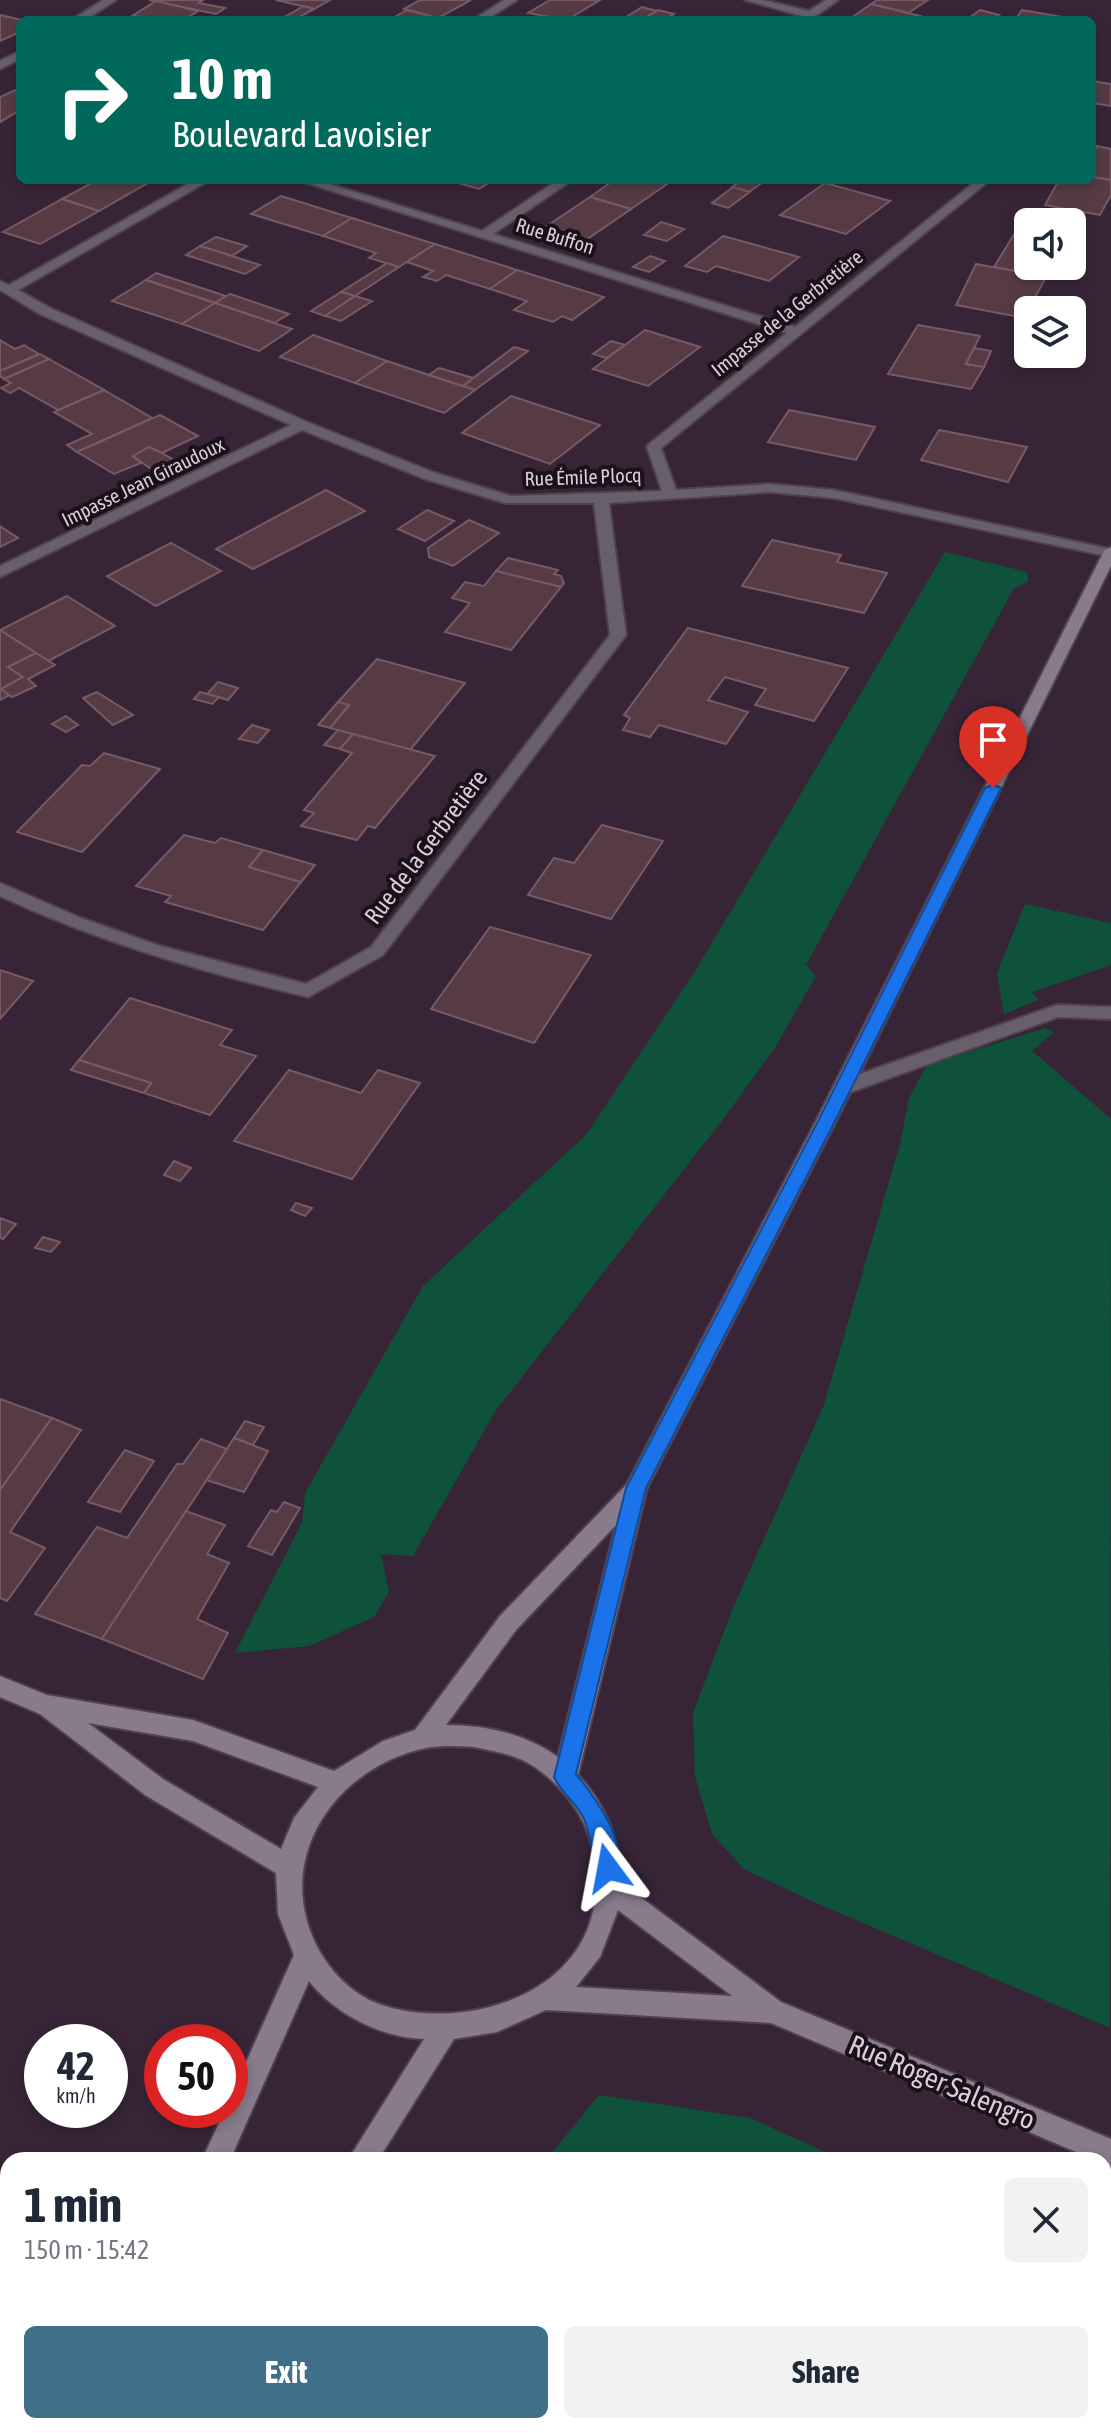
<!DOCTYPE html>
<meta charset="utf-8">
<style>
:root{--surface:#fff;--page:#f2f2f3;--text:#1f2937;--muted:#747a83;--accent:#3f6f8a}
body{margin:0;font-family:"Asap Condensed",sans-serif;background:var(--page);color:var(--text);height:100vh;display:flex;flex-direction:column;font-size:30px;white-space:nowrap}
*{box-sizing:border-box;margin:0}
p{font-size:26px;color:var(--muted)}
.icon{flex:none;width:44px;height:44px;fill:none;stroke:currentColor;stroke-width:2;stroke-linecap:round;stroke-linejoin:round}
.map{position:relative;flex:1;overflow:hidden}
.sheet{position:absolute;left:0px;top:2152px;width:1112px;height:282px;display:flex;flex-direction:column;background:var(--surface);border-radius:24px 24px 0 0;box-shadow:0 4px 12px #0003}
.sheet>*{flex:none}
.banner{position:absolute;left:16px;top:16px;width:1080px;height:168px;border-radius:12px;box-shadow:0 4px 12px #0003;background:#00695c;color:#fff;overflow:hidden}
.buttons{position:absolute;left:1014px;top:208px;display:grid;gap:16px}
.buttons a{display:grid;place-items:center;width:72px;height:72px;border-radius:12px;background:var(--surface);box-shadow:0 4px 12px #0003;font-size:40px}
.speed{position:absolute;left:24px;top:2024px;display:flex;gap:16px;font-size:40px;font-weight:700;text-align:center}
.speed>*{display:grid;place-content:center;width:104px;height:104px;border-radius:50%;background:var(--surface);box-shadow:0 4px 12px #0003;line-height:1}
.speed small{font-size:20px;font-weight:400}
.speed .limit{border:12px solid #d22;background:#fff;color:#111}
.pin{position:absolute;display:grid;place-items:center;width:68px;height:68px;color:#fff;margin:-82px -34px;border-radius:50% 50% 50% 0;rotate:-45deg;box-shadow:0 0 8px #0007}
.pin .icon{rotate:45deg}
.me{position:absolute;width:88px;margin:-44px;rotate:347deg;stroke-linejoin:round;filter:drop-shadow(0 0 6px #0008)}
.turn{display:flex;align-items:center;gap:28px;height:168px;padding:0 24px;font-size:36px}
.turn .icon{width:104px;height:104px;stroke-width:2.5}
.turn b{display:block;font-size:56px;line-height:68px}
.round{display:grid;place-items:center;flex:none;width:84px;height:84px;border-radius:12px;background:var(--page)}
.overview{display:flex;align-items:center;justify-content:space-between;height:136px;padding:0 24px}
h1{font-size:48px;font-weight:700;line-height:60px}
.cta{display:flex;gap:16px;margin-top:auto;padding:16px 24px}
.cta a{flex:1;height:92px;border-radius:12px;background:var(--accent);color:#fff;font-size:32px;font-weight:700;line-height:92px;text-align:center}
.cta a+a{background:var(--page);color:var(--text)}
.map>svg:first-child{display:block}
</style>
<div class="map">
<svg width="1111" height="2433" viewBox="0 0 1111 2433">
<rect width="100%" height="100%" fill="#372537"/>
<g fill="#0f523b">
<path d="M945,552L1027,572L1028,582L1014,588L806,965L816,976L774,1049L724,1118L496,1410L413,1556L381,1554L389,1592L374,1617L309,1646L235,1653L302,1523L305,1493L423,1286L587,1134L694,973Z"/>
<path d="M1025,904L1111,923V965L1032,992L1038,1000L1004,1014L997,973Z"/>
<path d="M1045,1028L1054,1032L1032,1051L1111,1119L1110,2028L814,1902L744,1869L712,1834L695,1776L693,1713L733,1608L824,1405L900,1144L909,1098L927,1065Z"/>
<path d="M599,2095L750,2118L843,2160H546Z"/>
<path d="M1104,2277L1111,2280V2433H353L356,2426H1104Z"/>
</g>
<g fill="#563b45" stroke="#775a65" stroke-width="2">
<path d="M149,0H203L199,3L225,8L216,14Z"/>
<path d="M276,0H330L314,9Z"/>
<path d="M420,0H471L438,18L404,9Z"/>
<path d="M550,0H600L567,20L528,13Z"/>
<path d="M877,0H928L908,13L871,4Z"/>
<path d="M156,1L198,11L184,20L132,16Z"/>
<path d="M871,4L908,13L924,17L848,20Z"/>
<path d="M304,6L314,9L294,20H279Z"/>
<path d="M642,7L657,11L642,20H628L631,18L626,17Z"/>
<path d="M407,10L438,18L389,20Z"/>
<path d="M658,10L674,14L665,20H642Z"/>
<path d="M980,10L999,15L991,20H966Z"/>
<path d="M1022,10L1079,20H1015Z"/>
<path d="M0,15L22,20L20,32L0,41Z"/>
<path d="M1092,81L1111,84V106L1092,103Z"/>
<path d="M20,88V110L0,122V97Z"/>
<path d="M1097,146L1111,149V180L1092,177V156Z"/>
<path d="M1092,177L1111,180V195L1100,215L1045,205L1059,180Z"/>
<path d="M97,180H153L99,211L62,199Z"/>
<path d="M448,180H493L479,189Z"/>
<path d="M614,180H673L631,209L590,197Z"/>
<path d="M766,180L749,192L732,187L741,180Z"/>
<path d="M825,183L890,201L846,234L780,215Z"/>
<path d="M733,187L750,192L728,208L712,203Z"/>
<path d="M281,196L352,218L323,236L251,214Z"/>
<path d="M590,197L631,209L583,242L541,230Z"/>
<path d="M62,199L99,211L40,244L3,232Z"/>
<path d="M352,218L435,244L399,267L369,258L376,253L323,236Z"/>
<path d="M661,222L684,229L667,241L644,235Z"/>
<path d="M1018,228L1028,230V266H1066L1060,279L994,267Z"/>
<path d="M723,236L799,257L769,281L716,266L707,272L685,266Z"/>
<path d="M216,237L247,246L232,256L200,246Z"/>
<path d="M435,244L517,270L490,289L446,275L437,281L423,277L433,271L407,262Z"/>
<path d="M200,246L232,256L260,265L245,274L186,255Z"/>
<path d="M650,256L665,261L649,272L633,267Z"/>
<path d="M387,263L399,267L355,296L341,292Z"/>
<path d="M976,264L1046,277L1024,318L956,305Z"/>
<path d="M517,270L604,297L572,320L562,316L553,322L514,310L527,301L490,289Z"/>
<path d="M156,273L226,296L215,303L146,280Z"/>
<path d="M146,280L215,303L182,324L112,301Z"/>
<path d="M341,292L355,296L325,316L311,311Z"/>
<path d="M230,294L289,314L274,323L215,303Z"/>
<path d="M355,296L372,301L341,321L325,316Z"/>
<path d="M215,303L274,323L292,329L259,351L182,324Z"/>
<path d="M918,325L980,336L966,364L984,367L971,389L888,374Z"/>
<path d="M645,330L700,347L648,386L593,369Z"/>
<path d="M313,335L387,361L355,383L280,357Z"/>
<path d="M0,340L15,349L24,345L39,354L0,371Z"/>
<path d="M611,341L625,345L606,358L593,354Z"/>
<path d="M514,347L528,351L475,390L463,386Z"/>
<path d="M974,348L991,351L984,367L966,364Z"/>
<path d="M40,354L49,359L4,379L0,376V371Z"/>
<path d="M49,359L104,390L58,410L19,388L10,393L1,388L11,383L4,379Z"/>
<path d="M387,361L429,375L475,390L444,413L355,383Z"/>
<path d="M439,368L473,378L463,386L429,375Z"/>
<path d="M104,390L152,418L77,452L67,445L92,434L54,412Z"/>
<path d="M511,396L600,425L550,464L462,433Z"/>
<path d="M789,410L875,427L856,460L768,442Z"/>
<path d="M160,415L198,436L162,453L149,447L133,456L141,463L114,474L77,452Z"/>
<path d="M939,430L1027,447L1008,482L921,460Z"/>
<path d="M149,447L162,453L175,461L154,471L133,456Z"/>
<path d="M326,490L365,511L253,569L216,549Z"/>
<path d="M427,510L454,521L425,541L398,529Z"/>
<path d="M469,520L499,533L453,566L429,557L428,548Z"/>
<path d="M0,526L18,538L0,547Z"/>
<path d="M772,540L841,555L837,562L887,573L864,613L742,586Z"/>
<path d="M171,543L221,571L156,606L107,576Z"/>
<path d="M508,558L558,570L554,574L561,576L564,583L561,587L496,571Z"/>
<path d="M496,571L561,587L511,650L445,632L470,603L452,598L465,582L484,586Z"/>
<path d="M67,596L115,626L48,661L0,630Z"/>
<path d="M688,628L848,668L814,721L755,705L766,689L725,677L708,700L748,712L726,744L659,725L650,737L623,730L630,718L624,715Z"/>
<path d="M0,630L36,653L8,667L23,677L1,689L10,695L0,700Z"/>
<path d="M36,653L55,665L28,679L36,686L12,697L1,689L23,677L8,667Z"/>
<path d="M377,659L465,683L410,750L330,728L349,705L338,702Z"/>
<path d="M218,682L238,688L228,700L207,694Z"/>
<path d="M97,692L133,715L113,725L83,698Z"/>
<path d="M200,692L207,694L219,697L212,704L194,699Z"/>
<path d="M338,702L349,705L330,728L318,725Z"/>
<path d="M66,716L78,725L66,732L52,724Z"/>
<path d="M252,725L269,730L258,743L239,739Z"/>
<path d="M338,730L353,734L340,749L324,745Z"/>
<path d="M353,734L435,756L375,828L368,826L357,840L301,826L314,813L304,810L352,753L340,749Z"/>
<path d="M104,753L160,769L82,852L17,832L82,765L90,766Z"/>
<path d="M602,825L663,841L611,919L528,895L554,858L574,863Z"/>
<path d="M184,835L215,843L221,838L263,850L249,867L301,882L263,930L165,902L171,896L136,886Z"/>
<path d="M263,850L315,865L301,882L249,867Z"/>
<path d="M490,927L591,955L534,1043L431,1009Z"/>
<path d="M0,970L33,981L0,1019Z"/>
<path d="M130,998L232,1030L220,1045L256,1056L210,1115L144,1093L151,1083L79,1060Z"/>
<path d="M79,1060L151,1083L144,1093L71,1070Z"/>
<path d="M289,1070L361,1093L378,1070L420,1083L352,1179L234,1141Z"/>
<path d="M174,1161L191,1168L180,1181L164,1175Z"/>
<path d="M296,1203L312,1208L305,1216L291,1210Z"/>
<path d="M0,1218L16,1224L3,1239L0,1238Z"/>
<path d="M43,1237L60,1242L51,1252L35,1248Z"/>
<path d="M0,1399L52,1418L0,1490Z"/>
<path d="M52,1418L81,1430L10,1532L45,1548L7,1601L0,1598V1490Z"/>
<path d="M245,1421L264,1427L253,1445L234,1438Z"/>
<path d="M234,1438L268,1451L244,1492L206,1480Z"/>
<path d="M201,1439L227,1449L102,1639L35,1614L97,1527L127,1538L177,1464H183Z"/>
<path d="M125,1450L154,1461L120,1512L88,1502Z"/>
<path d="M284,1502L300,1508L272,1555L248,1546L271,1510L277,1512Z"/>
<path d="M186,1511L225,1525L207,1554L229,1563L197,1619L228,1633L203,1679L102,1639Z"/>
</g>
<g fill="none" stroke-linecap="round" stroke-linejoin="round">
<defs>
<path id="lane" d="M1057,1005L1111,1007V1019L1058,1017L851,1092H837L834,1087L837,1082Z"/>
<g id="street">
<path d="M103,0H116L85,20H72Z"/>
<path d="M504,0H517L486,20H473Z"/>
<path d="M745,0H763L809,11L826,0H838L810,20H798L802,16Z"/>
<path d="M20,51V59L0,69V61Z"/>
<path d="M195,180H210L18,290L50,308L307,422L435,473L511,496L662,491L647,447L649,444L787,333L297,180H316L482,231L558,180H572L493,234L795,327L977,180H990L661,448L676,490L770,484L834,490L1110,549L1111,557L834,498L770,492L609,503L626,635L383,955L308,997C202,972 99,942 0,896V883L81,918L157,945L306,984L371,947L610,635L594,503H505L425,479L302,430L0,577V566L291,425L40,314L0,290V281L9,285Z"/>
</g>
<g id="secondary">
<path d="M1111,547V566L834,1125L647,1488L578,1775C604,1802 622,1843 620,1882L781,2002L1111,2139V2167L1104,2164V2160H1095L771,2023L546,2010L497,2032L454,2039L378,2160H348L424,2039C382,2038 335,2014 309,1981L230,2160H202L225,2110H230V2098L294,1955L278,1914L276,1873L145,1795L40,1714L0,1697V1676L47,1695L193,1720L334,1771L383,1741L415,1730L500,1616L627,1484L814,1125L1104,551ZM616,1525L558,1757C526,1734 486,1725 446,1725L516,1630ZM88,1723L193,1741L318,1787L294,1818L281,1849L163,1779ZM474,1747C487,1750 502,1752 515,1757C535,1764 554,1781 567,1797C587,1821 597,1851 595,1881C594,1891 595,1902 593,1911C574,2001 455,2031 379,2004C349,1993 325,1966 313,1938C276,1852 339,1766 426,1748C442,1745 458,1746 474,1747ZM618,1910L732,1996L576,1987L600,1957Z"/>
<path d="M98,2426H128L126,2433H96Z"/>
<path d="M143,2426H175L172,2433H140Z"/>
</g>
</defs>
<use href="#lane" stroke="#514051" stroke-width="4"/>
<use href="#street" stroke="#514051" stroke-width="4"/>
<use href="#secondary" stroke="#514051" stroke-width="4"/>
<use href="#lane" fill="#675f69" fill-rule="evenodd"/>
<use href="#street" fill="#675f69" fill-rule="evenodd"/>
<use href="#secondary" fill="#887c8c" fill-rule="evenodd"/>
</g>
<path fill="#1a73e8" stroke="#114b97" stroke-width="2" d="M993,784L1001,788L833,1125L646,1488L576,1774C595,1797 630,1845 616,1876L608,1879L600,1876C592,1858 592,1838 584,1819C577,1803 561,1793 554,1777L626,1488L816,1125L985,788Z"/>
<g text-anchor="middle" stroke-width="8" stroke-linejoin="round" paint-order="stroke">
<g font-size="20" fill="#daceda" stroke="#1a1119">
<text transform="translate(555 236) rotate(17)" y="7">Rue Buffon</text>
<text transform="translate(787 313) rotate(-39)" y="7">Impasse de la Gerbretière</text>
<text transform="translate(583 477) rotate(-2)" y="7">Rue Émile Plocq</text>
<text transform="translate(143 482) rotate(-26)" y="7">Impasse Jean Giraudoux</text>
</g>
<g font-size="24" fill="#daceda" stroke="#1a1119">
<text transform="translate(426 847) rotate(-53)" y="8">Rue de la Gerbretière</text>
</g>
<g font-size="28" fill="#daceda" stroke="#1a1119">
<text transform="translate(942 2082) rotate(23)" y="10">Rue Roger Salengro</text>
</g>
</g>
</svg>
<div class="buttons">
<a><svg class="icon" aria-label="sound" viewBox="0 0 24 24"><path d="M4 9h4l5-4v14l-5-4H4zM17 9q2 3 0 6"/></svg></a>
<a><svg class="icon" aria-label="layers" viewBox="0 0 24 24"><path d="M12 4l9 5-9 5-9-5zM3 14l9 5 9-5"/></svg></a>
</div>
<div class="speed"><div>42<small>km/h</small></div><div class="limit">50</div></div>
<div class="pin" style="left:993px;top:788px;background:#d93025"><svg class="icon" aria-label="arrive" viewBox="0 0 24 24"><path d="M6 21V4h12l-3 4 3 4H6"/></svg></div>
<svg class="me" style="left:608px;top:1868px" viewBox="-20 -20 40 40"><path d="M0-17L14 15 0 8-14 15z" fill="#1a73e8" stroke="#fff" stroke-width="4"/></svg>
<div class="banner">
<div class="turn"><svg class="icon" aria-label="right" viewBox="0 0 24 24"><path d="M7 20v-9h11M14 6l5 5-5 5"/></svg><div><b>10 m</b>Boulevard Lavoisier</div></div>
</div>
<section class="sheet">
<div class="overview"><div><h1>1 min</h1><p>150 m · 15:42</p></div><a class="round"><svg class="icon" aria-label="close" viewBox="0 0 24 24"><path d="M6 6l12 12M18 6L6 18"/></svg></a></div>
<div class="cta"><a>Exit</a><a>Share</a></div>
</section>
</div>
